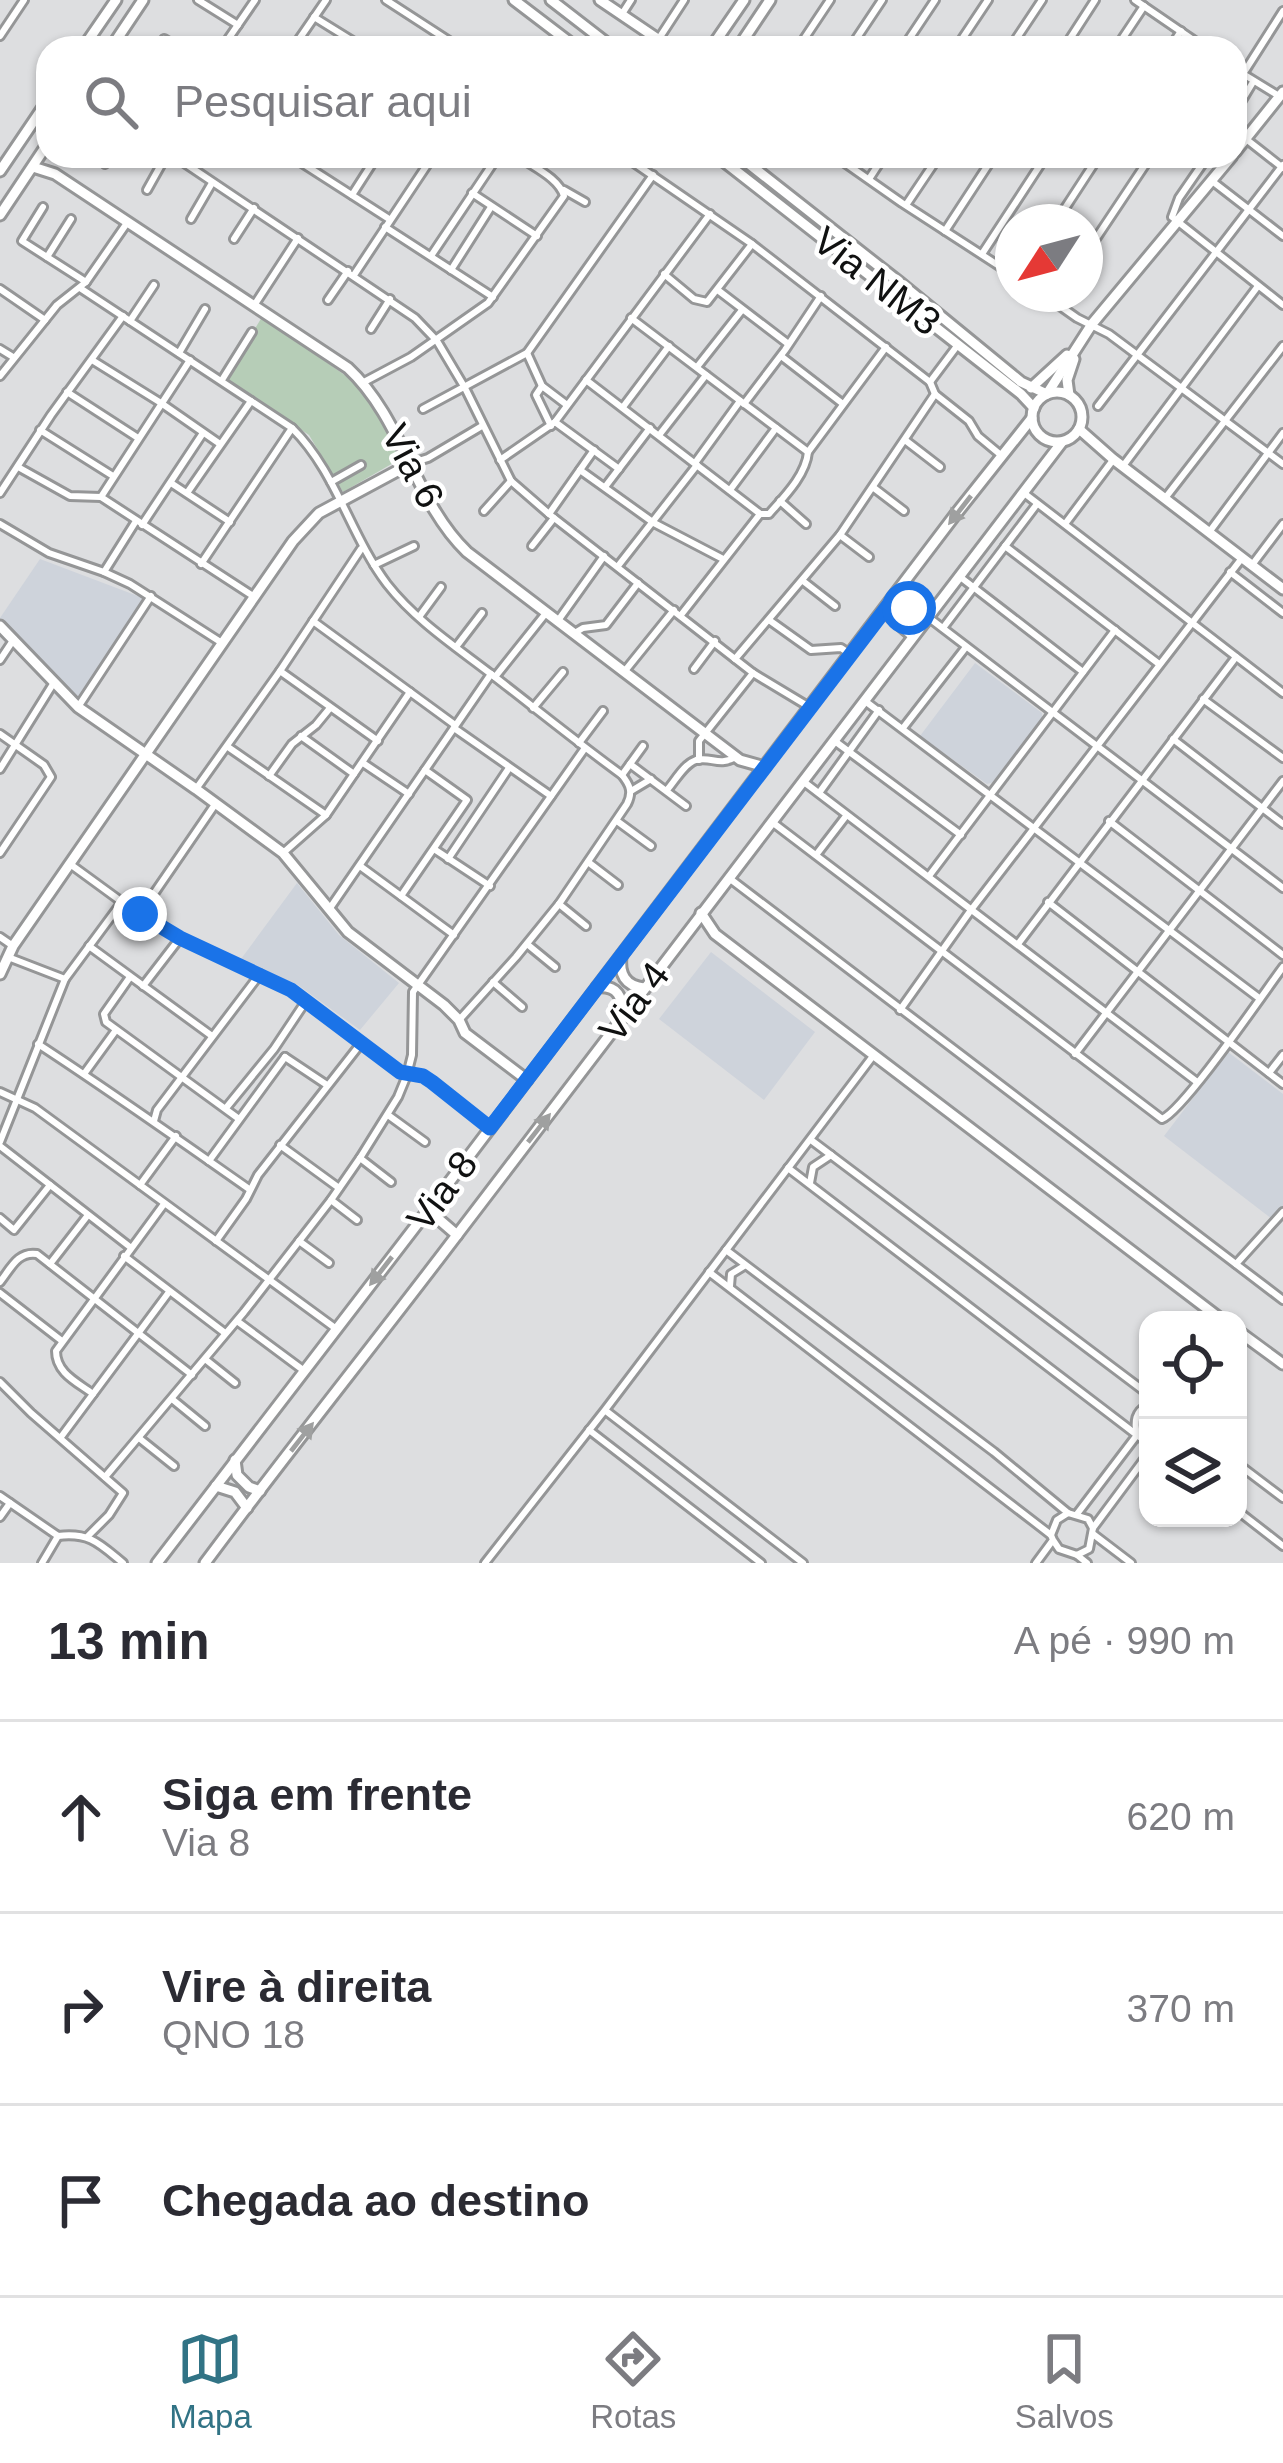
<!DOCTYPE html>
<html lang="pt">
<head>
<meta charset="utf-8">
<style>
	body { margin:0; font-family:Helvetica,sans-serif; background:#f2f2f3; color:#2b2b33 }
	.controls { position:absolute; right:36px; bottom:36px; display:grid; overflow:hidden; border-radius:24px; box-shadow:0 3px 9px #0004 }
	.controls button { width:108px; height:108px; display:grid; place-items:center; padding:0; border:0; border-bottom:3px solid #e1e1e2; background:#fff; color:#2b2b33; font:60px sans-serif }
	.compass { position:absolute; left:995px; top:204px; width:108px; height:108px; border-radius:50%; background:#fff; box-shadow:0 3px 9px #0004; rotate:234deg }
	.stop { position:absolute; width:36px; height:36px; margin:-27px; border:9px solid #1a73e8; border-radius:50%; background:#fff }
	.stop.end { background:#1a73e8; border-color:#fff; box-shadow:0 3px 12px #0008 }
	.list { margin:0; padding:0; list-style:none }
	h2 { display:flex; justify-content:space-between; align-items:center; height:156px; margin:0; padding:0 48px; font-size:51px }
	h2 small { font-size:39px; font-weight:400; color:#7c7c81 }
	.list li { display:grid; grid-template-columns:78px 1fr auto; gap:36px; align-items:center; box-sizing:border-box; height:192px; padding:0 48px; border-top:3px solid #e1e1e2 }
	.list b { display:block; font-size:45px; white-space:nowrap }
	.list p { margin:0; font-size:39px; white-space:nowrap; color:#7c7c81 }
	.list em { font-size:39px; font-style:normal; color:#7c7c81 }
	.icon { flex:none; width:66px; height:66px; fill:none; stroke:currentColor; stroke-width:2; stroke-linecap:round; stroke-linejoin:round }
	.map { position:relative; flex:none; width:1283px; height:1563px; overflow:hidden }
	.search { position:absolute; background:#fff; box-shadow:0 3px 9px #0004; left:36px; right:36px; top:36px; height:132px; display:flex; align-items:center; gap:30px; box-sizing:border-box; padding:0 42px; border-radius:36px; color:#7c7c81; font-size:45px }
	.sheet { height:732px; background:#fff }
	nav { display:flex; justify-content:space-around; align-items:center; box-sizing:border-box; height:168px; border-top:3px solid #e1e1e2; background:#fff; font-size:33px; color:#7c7c81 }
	nav a { display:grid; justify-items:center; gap:6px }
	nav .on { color:#317385 }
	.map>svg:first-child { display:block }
	.built { fill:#ced3db }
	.green { fill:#b6cdb7 }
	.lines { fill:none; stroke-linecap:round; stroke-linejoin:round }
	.street-casing { stroke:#959697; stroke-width:12 }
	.secondary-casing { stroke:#959697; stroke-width:15 }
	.street { stroke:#fff; stroke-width:6 }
	.secondary { stroke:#fff; stroke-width:9 }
	.oneway { fill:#9fa0a0 }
	.route { stroke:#1a73e8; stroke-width:15 }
	.labels { text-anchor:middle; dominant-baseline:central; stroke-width:9; stroke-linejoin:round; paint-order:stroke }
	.street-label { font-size:39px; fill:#101111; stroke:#fff }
</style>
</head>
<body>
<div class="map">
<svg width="1283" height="1563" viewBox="0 0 1283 1563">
	<rect width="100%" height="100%" fill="#dddee0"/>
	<g class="built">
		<polygon points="40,559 143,598 79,696 70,694 0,618"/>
		<polygon points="975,663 1042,713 1042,721 994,782 987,784 920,736"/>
		<polygon points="297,883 339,935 399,983 360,1030 298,985 241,959"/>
		<polygon points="711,952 815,1032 764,1100 659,1019"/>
		<polygon points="1228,1052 1283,1094 1283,1213 1276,1222 1164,1136"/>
	</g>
	<polygon class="green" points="262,317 346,376 373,403 399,454 395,462 343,492 309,435 225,378"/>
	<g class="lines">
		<g class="street-casing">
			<g id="street">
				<polyline points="198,0 238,25"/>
				<polyline points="386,0 460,48"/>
				<polyline points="1135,0 1205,48"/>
				<polyline points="622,14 631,0"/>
				<polyline points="314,17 364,48"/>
				<polyline points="0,36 24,0"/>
				<polyline points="164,39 179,48"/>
				<polyline points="658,40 684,0"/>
				<polyline points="222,48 255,0"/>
				<polyline points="293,48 326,0"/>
				<polyline points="798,48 830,0"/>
				<polyline points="850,48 882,0"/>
				<polyline points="903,48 935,0"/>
				<polyline points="956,48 988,0"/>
				<polyline points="1010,48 1042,0"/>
				<polyline points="1064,48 1095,0"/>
				<polyline points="1116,48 1144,6"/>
				<polyline points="1170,48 1181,31"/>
				<polyline points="1235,69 1279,96"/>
				<polyline points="1243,74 1283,11"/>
				<polyline points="1235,112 1253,82"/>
				<polyline points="1246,139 1283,168"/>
				<polyline points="174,156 415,318 437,341 465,388 511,481 549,514 753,673 811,708"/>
				<polyline points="291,156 389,219"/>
				<polyline points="624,156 752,244 930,382 935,394 969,421 978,436 1002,456"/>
				<polyline points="835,156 902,203 1013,275"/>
				<polyline points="1208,156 1179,198 1172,217 1283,305"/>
				<polyline points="105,164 111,156"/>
				<polyline points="869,179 884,156"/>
				<polyline points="1212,181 1283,236"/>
				<polyline points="147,190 166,156"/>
				<polyline points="564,190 585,202"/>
				<polyline points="472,193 537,236"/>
				<polyline points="352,195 377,156"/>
				<polyline points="906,205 939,156"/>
				<polyline points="43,207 22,241 86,282"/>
				<polyline points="191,219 212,183"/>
				<polyline points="1056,222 1099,156"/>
				<polyline points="385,227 493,297"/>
				<polyline points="945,231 994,156"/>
				<polyline points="234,239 254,208"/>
				<polyline points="982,254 1046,156"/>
				<polyline points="1085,255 1151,156"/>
				<polyline points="431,256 498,156"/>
				<polyline points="47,257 71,219"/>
				<polyline points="451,270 491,207"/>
				<polyline points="664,274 694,299 707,302 752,244"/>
				<polyline points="354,275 433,156"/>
				<path d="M80,288L292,428C336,471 350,535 387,584C415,620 456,647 491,674C535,708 578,743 622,775C630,785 633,792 627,804L559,904L516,957L460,1019"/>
				<polyline points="0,289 45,320"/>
				<polyline points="719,291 787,343"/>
				<polyline points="1043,294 1077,318 1109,334 1283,464"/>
				<polyline points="328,300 348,271"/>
				<polyline points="255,304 298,238"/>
				<polyline points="631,318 808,452"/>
				<polyline points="130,321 154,285"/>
				<polyline points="371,329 390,299"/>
				<polyline points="0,349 13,357"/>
				<polyline points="179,353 205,309"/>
				<polyline points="527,353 542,386 567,405"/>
				<polyline points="781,356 843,404"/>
				<polyline points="92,360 161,403 220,444"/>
				<polyline points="697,367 742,310"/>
				<polyline points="0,376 57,305 86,282 127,223"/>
				<polyline points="222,380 252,332"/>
				<polyline points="586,380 759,513"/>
				<path d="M364,382L411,357L488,303L564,196C559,178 533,167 518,156"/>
				<polyline points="930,382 957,346"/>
				<polyline points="542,386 536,395 551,426"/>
				<polyline points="67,392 138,438"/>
				<polyline points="744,404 785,350 821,296"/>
				<polyline points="1098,406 1283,165"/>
				<polyline points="623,407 669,346"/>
				<polyline points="423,409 527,353 653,175"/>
				<polyline points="555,422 619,469"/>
				<polyline points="40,430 113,476"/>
				<polyline points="660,434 706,375"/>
				<polyline points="905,440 940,467"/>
				<polyline points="500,460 555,422 710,214"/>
				<polyline points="412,463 428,458 482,426"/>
				<polyline points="695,463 740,401"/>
				<polyline points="1123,466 1258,286"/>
				<polyline points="18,467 70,496 101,497 253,596"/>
				<polyline points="580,470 654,523 723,559"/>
				<polyline points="331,482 361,465"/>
				<polyline points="171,483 230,522"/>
				<polyline points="605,487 650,428"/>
				<polyline points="874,488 904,511"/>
				<polyline points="730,490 776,428"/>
				<polyline points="0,493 51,415 123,316"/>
				<polyline points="187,493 251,401"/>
				<polyline points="1024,493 1283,693"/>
				<polyline points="101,497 190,360"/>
				<polyline points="1166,497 1283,346"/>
				<polyline points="780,501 806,524"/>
				<polyline points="484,511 511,481"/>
				<polyline points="549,514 594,450"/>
				<polyline points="0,524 49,553 104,572 130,584 222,643"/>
				<polyline points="1065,524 1113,460"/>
				<polyline points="142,525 203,433"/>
				<polyline points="1210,531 1283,433"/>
				<polyline points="840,535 869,557"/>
				<polyline points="532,546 554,518"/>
				<polyline points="1005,546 1159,664"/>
				<polyline points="201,564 292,428"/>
				<polyline points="374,565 414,546"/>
				<polyline points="1252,565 1283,524"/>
				<polyline points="618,566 697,465"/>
				<polyline points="104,572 136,521"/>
				<polyline points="1230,572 1283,613"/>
				<polyline points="959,576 1083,672"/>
				<polyline points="803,581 835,606"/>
				<path d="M681,615L760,514H769C784,497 806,475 808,452L886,347"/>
				<polyline points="419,617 441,587"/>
				<polyline points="928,617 1283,888"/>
				<polyline points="769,620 811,650 841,648 850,654"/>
				<polyline points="313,621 455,725"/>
				<polyline points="557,622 604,556"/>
				<polyline points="943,628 1037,504"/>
				<polyline points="573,634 583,628 606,625 638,583"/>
				<polyline points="456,647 482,613"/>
				<polyline points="735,659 840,535 935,394"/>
				<polyline points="0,660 14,639"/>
				<polyline points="694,669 715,641"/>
				<polyline points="280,671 378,741"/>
				<polyline points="624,672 674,610"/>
				<polyline points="495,677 546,613"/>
				<polyline points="1203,699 1283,758"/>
				<polyline points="865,701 1259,998"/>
				<polyline points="78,707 151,596"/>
				<polyline points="533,708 563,672"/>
				<polyline points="454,728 551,796"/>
				<polyline points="903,728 966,647"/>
				<polyline points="0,734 44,765 51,777 0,853"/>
				<polyline points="301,736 354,774"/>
				<polyline points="1173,739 1283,824"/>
				<polyline points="836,742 961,835"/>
				<polyline points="579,743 603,711"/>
				<polyline points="228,747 326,815"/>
				<polyline points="699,760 699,741 753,673"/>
				<polyline points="363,763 409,794"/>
				<polyline points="630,764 686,806"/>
				<polyline points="0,769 53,684"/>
				<polyline points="622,775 643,746"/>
				<polyline points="269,776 292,744 316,725 330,708"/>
				<polyline points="804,782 1197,1082"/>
				<polyline points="196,789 280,671 361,549"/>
				<path d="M667,790C675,781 684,764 696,760C712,756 718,767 736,757"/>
				<polyline points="631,791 651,779"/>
				<polyline points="819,793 879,710"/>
				<polyline points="617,821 651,846"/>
				<polyline points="1109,821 1283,955"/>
				<path d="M772,822L1162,1119C1184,1110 1263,994 1283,967"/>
				<polyline points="434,849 490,886"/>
				<polyline points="283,853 326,815 410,692"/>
				<polyline points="816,855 846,816"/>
				<polyline points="448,859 509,768"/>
				<polyline points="588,862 618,885"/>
				<polyline points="70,864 122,902 180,938 291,990 400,1072 423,1076 432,1081 490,1127"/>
				<polyline points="360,866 454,935"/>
				<polyline points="929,876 1115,630"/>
				<polyline points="729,878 1283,1300"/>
				<polyline points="401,896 467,800 425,770"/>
				<polyline points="1048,902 1283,1084"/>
				<polyline points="559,904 586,926"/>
				<polyline points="330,908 491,674"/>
				<polyline points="140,914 216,803"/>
				<polyline points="0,937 13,946"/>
				<polyline points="527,944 555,967"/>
				<polyline points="1018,944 1236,657"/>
				<polyline points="89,946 212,1036"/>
				<polyline points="8,957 65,979"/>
				<polyline points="130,977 104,1014 106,1022 239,1119"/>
				<polyline points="493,982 522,1007"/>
				<polyline points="143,986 180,938"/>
				<polyline points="900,1010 971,910 1242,558"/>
				<path d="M38,1044C110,1091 179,1140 249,1189"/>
				<polyline points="1075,1054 1283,781"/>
				<polyline points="285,1057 327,1085"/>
				<polyline points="1269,1073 1283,1055"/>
				<polyline points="84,1074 116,1030"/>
				<polyline points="0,1092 35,1108 335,1328"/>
				<polyline points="226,1108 274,1049 306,1001"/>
				<polyline points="388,1115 425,1142"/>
				<polyline points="154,1121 157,1110 260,974"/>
				<polyline points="811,1140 1148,1394"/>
				<polyline points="0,1142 65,979 122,902"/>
				<polyline points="280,1145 339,1188"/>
				<polyline points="0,1146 130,1247"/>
				<polyline points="360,1158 391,1182"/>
				<polyline points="209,1161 285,1057"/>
				<polyline points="788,1168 1137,1435 1077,1514"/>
				<polyline points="810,1183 813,1167 831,1155"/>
				<polyline points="140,1185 176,1136"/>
				<polyline points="331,1200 357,1220"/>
				<polyline points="0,1218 14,1230 50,1185"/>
				<polyline points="216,1241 246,1199 258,1175 362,1042"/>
				<polyline points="299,1241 329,1263"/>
				<polyline points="726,1250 994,1452 1068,1513"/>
				<polyline points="124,1256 225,1333"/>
				<polyline points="50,1264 88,1215"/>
				<polyline points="1236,1264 1283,1212"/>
				<polyline points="709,1272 1051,1535"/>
				<path d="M0,1282C11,1268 18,1251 37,1254L192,1375"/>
				<polyline points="730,1286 731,1274 744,1266"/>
				<polyline points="0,1293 62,1341"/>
				<polyline points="237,1321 303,1370"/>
				<polyline points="205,1359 235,1383"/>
				<polyline points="0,1382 31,1413 123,1493 109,1515 88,1536"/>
				<path d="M93,1394C77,1382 56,1373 56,1351L164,1204"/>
				<polyline points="172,1399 205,1426"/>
				<path d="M1148,1405C1135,1412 1134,1421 1137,1435L1148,1443"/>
				<polyline points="606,1411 803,1563"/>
				<polyline points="589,1430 761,1563"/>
				<polyline points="61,1437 169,1292"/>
				<polyline points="139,1438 174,1466"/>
				<polyline points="1238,1464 1283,1498"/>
				<polyline points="105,1477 244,1312 331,1200 360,1158 398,1097 407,1075 412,1055 413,992 585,748"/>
				<path d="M0,1496L58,1536C90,1532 100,1544 123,1563"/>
				<polyline points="1238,1511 1283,1546"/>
				<polyline points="0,1517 10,1503"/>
				<polyline points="1093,1528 1148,1454"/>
				<polyline points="1093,1534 1131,1563"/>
				<polyline points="1077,1555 1087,1563"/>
				<polyline points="42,1563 58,1536"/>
				<polyline points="485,1563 605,1410 873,1056"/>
				<polyline points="1036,1563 1053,1540 1051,1535 1057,1520 1068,1513 1088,1519 1093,1528 1089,1549 1077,1555 1059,1549 1053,1540"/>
			</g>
		</g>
		<g class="secondary-casing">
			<g id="secondary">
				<polyline points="514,0 577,48"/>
				<polyline points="551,0 613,48"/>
				<polyline points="600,0 671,48"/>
				<polyline points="83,48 116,0"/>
				<polyline points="111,48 143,0"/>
				<polyline points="711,48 744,0"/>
				<polyline points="738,48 770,0"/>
				<polyline points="1235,152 1283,92"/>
				<polyline points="717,156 1021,394 1034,408"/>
				<polyline points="739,156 899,282 1021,382 1047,394 1092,324 1232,156"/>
				<path d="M33,167L55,174L348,368C403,419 414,501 467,552L740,760L765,767"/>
				<polyline points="0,171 48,100"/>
				<polyline points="0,215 48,143"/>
				<polyline points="1031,388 1067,355"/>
				<circle cx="1057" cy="417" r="25"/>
				<polyline points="1069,395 1067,380 1074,359"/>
				<polyline points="1079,429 1113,459 1283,589"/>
				<polyline points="897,594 909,608 928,617"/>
				<polyline points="884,611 913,636"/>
				<polyline points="0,626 78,707 196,789 283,853 348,932 444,1005 459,1020 465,1033 527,1080"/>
				<polyline points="701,913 715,934 1222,1320"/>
				<path d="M621,956C619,974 625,986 644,988"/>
				<polyline points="0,974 13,946 293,541 319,513 412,463"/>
				<path d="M597,987C618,985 623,997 622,1016"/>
				<polyline points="428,1210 457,1235"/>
				<polyline points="1238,1331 1283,1364"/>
				<polyline points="235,1460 237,1475 249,1487 260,1491"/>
				<polyline points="216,1486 235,1492 247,1508"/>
				<polyline points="157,1563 435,1201 955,515 1032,418"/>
				<path d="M205,1563C288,1451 376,1342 460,1231C661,968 861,705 1062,442"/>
			</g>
		</g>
		<use href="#street" class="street"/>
		<use href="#secondary" class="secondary"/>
	</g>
	<defs><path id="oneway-solid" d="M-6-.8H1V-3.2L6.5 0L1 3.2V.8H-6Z" transform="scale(3)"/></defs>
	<g class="oneway">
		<use href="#oneway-solid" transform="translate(960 510) rotate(128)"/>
		<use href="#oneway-solid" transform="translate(539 1128) rotate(-52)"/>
		<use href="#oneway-solid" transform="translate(381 1271) rotate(128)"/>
		<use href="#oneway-solid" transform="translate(302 1437) rotate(-52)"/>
	</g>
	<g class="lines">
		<polyline class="route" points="140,914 180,938 291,990 400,1072 423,1076 432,1082 490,1128 897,594 909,608"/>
	</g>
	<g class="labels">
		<g class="street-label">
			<text transform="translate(877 281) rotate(38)">Via NM3</text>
			<text transform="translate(413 466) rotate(62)">Via 6</text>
			<text transform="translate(634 1002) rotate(-53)">Via 4</text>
			<text transform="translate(442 1191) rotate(-53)">Via 8</text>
		</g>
	</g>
</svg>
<div class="controls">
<button><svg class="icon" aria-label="locate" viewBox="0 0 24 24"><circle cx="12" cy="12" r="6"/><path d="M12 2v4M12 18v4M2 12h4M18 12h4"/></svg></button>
<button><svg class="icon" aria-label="layers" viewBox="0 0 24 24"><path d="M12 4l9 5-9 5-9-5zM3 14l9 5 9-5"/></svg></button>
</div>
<svg class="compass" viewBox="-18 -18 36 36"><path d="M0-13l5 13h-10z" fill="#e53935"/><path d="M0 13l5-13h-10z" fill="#7c7c81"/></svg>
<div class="stop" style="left:909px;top:608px"></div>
<div class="stop end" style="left:140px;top:914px"></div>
<div class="search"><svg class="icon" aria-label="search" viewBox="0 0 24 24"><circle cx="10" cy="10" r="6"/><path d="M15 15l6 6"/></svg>Pesquisar aqui</div>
</div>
<section class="sheet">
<h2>13 min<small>A pé · 990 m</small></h2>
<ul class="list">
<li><svg class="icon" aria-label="ahead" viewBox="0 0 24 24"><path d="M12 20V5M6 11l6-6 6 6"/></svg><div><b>Siga em frente</b><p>Via 8</p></div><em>620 m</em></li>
<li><svg class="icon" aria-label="right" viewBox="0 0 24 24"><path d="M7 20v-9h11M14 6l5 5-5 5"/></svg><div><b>Vire à direita</b><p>QNO 18</p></div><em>370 m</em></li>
<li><svg class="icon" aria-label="arrive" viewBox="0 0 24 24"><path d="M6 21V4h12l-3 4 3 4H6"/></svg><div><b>Chegada ao destino</b></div></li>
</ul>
</section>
<nav>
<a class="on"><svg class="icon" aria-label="map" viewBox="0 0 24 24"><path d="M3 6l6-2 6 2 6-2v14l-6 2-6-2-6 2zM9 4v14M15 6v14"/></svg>Mapa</a>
<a><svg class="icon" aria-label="directions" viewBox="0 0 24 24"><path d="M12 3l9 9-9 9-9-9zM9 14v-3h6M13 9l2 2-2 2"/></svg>Rotas</a>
<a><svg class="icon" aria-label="saved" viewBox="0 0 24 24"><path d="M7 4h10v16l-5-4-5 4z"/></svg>Salvos</a>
</nav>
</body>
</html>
